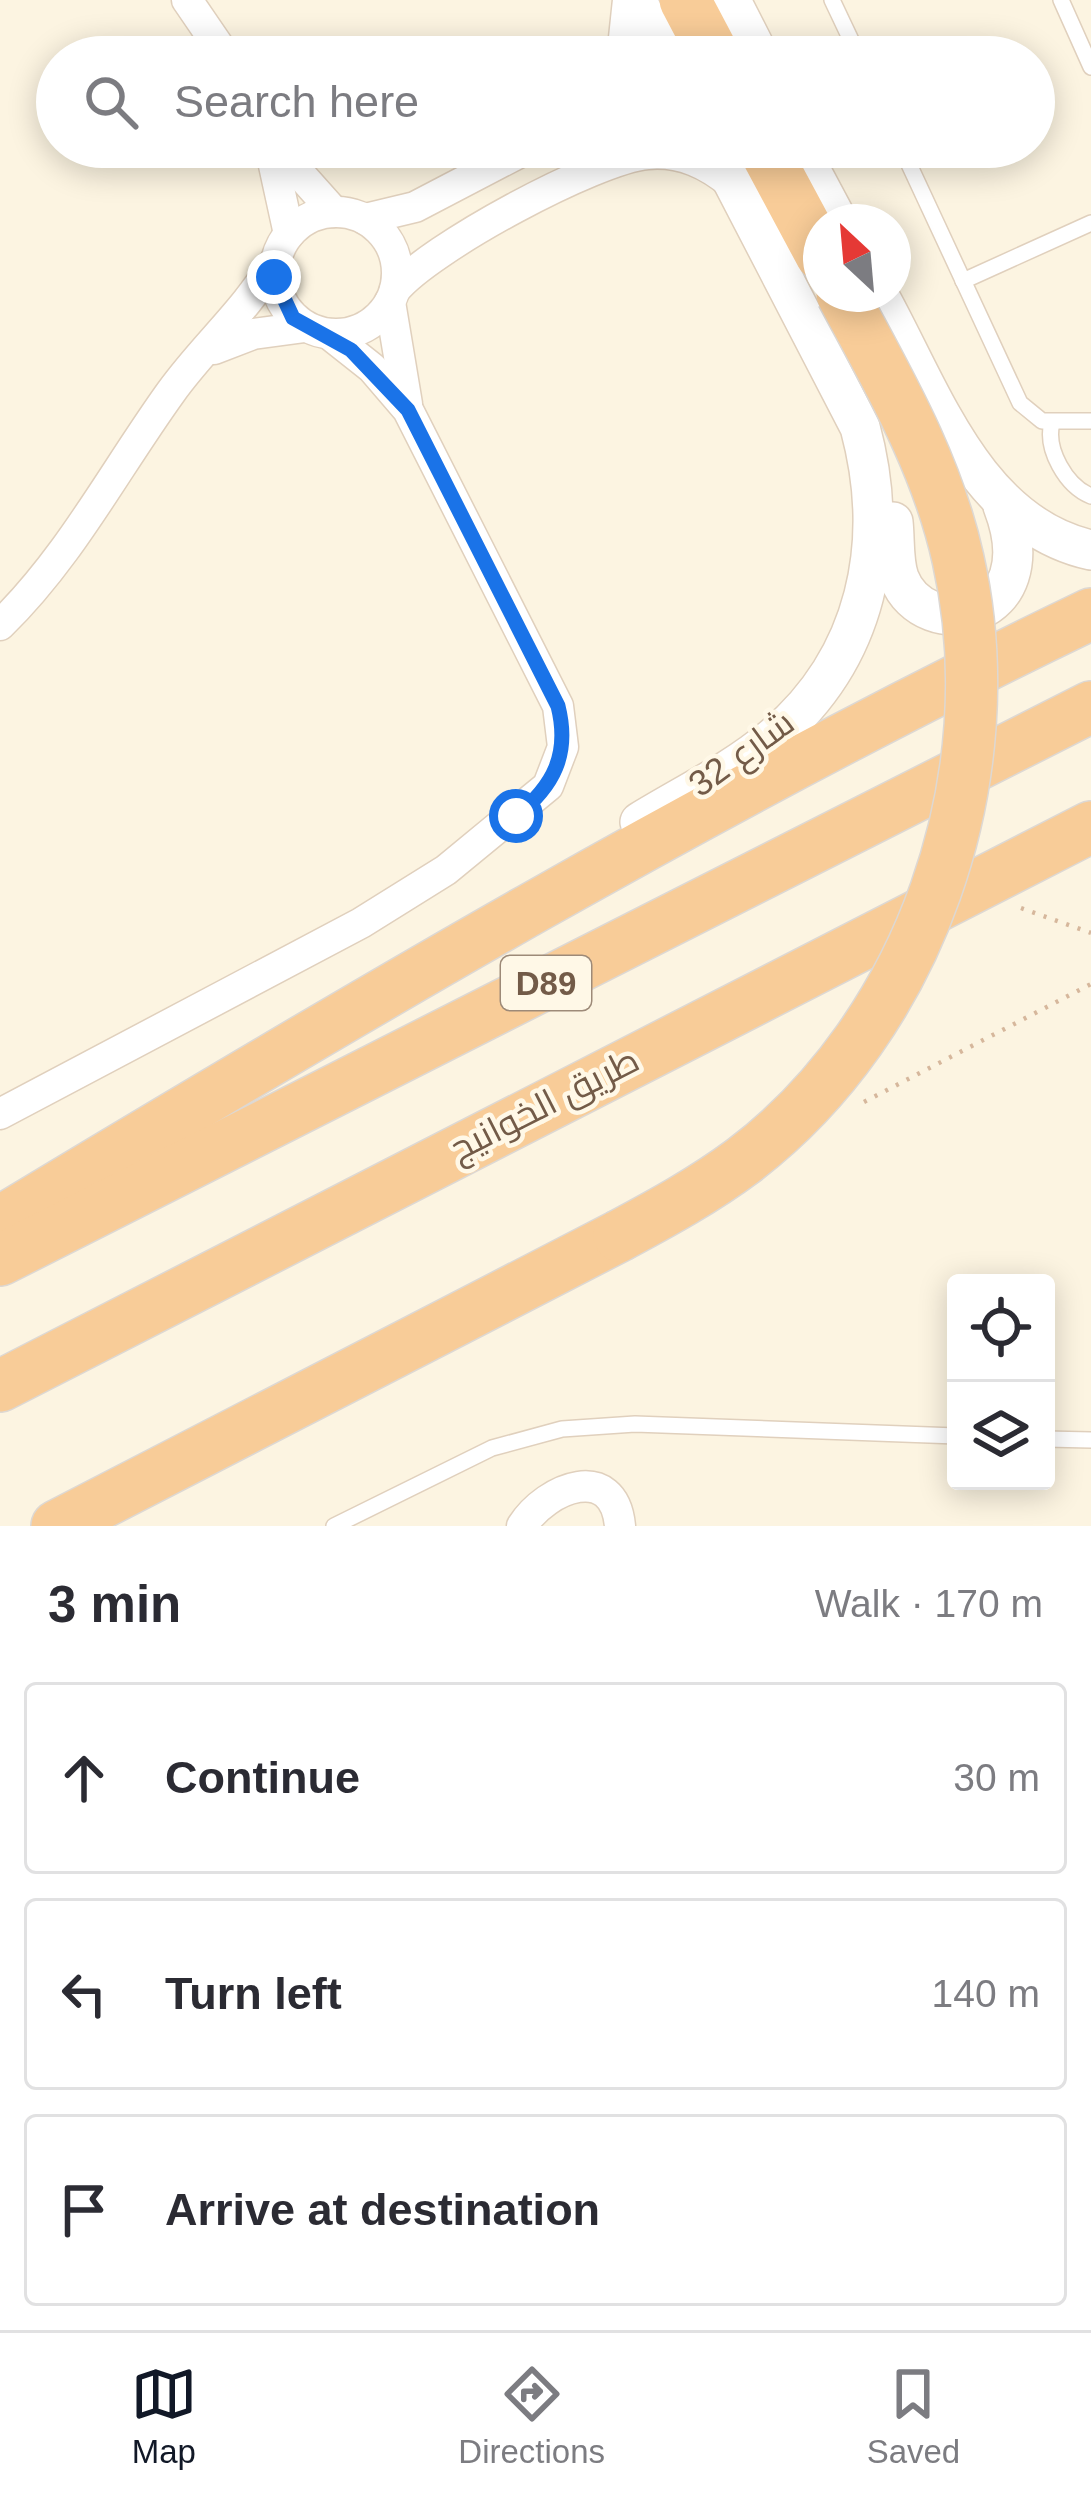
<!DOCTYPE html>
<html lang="en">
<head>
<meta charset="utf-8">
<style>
	body { margin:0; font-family:Arial,Cairo,sans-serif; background:#f7f7f7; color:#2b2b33 }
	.controls { position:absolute; right:36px; bottom:36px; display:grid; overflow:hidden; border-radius:12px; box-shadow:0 6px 30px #0003 }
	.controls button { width:108px; height:108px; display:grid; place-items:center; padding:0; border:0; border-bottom:3px solid #e1e1e2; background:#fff; color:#2b2b33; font:60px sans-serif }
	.compass { position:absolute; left:803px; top:204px; width:108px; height:108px; border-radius:50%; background:#fff; box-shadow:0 6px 30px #0003; rotate:334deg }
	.stop { position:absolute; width:36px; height:36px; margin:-27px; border:9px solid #1a73e8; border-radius:50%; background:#fff }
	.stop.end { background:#1a73e8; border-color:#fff; box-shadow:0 3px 12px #0008 }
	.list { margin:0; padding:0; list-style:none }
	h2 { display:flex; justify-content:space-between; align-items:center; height:156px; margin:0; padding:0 48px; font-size:51px }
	h2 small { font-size:39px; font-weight:400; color:#7c7c81 }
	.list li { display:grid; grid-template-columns:78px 1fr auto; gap:36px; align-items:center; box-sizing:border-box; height:192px; margin:0 24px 24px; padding:0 24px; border:3px solid #e1e1e2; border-radius:12px }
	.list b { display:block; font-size:45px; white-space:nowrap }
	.list em { font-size:39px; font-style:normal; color:#7c7c81 }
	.icon { flex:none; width:66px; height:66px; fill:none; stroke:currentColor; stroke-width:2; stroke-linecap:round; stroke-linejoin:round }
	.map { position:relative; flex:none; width:1091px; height:1526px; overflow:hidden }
	.search { position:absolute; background:#fff; box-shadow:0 6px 30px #0003; left:36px; right:36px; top:36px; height:132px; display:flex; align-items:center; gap:30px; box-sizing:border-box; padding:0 42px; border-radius:66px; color:#7c7c81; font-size:45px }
	.sheet { height:804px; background:#fff }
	nav { display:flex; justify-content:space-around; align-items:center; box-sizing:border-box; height:168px; border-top:3px solid #e1e1e2; background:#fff; font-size:33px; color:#7c7c81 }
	nav a { display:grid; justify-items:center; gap:6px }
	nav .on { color:#111827 }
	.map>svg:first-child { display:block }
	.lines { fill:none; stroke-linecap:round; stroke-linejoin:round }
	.service-casing { stroke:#e0d0bd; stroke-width:18 }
	.minor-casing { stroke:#e0d0bd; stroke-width:33 }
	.tertiary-casing { stroke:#e0d0bd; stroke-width:42 }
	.trunk-casing { stroke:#ddd8d3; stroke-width:54 }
	.path { stroke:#d6b79c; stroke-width:4.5; stroke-dasharray:3 9; stroke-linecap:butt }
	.service { stroke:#fff; stroke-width:15 }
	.minor { stroke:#fff; stroke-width:30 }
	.tertiary { stroke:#fff; stroke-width:39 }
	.trunk { stroke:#f8cc98; stroke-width:51 }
	.trunk-bridge-casing { stroke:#ddd8d3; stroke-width:54; stroke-linecap:butt }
	.trunk-bridge { stroke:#f8cc98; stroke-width:51 }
	.route { stroke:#1a73e8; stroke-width:15 }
	.labels { text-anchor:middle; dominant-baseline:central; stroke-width:9; stroke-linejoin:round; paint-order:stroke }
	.shield { fill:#fff8e7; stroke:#9d8a78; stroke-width:3 }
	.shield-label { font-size:33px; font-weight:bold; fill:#735b48 }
	.street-label { font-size:36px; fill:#735b48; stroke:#fff8e7 }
</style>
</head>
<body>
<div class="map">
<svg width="1091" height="1526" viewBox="0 0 1091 1526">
	<rect width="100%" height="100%" fill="#fcf4e1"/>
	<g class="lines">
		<g class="service-casing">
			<g id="service">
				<polyline points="744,0 773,57"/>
				<polyline points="832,0 859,57"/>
				<polyline points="1061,0 1091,67"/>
				<polyline points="901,147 1020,403 1042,421 1091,421"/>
				<polyline points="963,281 1091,223"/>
				<path d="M1052,423C1045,449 1066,486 1091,496"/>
				<polyline points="1046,1439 1091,1440"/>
				<polyline points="334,1526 492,1448 562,1429 635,1424 956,1436"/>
			</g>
		</g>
		<g class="minor-casing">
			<g id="minor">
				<polyline points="187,0 226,57"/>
				<polyline points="622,57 628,0"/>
				<polyline points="270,147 289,234"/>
				<polyline points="276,147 334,212"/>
				<circle cx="336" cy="273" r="61"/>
				<polyline points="365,219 415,207 530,147"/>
				<path d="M395,290C428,249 596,158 648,154C681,151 708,164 733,185"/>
				<polyline points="390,302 407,404"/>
				<polyline points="214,349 253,334 305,327"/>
				<path d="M0,625C70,557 114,471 171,392C204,346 246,311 275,261"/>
				<polyline points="0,1114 361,923 446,870 548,786 563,747 558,706 408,410 372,368 329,334"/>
				<path d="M522,1526C547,1487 614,1461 620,1526"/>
			</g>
		</g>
		<g class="tertiary-casing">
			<g id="tertiary">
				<polyline points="636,0 667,57"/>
				<polyline points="719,0 750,57"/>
				<polyline points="798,147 838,222"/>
				<path d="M878,294C931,389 974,524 1091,550"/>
				<path d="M893,522C895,540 893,561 899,578C924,644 1048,623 1003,506"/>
				<path d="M640,822C684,795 734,771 773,738C868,658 891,542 860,427L715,147"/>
			</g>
		</g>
		<g class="trunk-casing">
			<g id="trunk">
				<polyline points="685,0 715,57"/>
				<polyline points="763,147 821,255"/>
				<path d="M0,1222C356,1007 716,794 1091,614"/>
				<polyline points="0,1260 1091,707"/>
				<polyline points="0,1386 1091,827"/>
				<polyline points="57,1526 619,1236"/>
			</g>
		</g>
		<g class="path">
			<polyline points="1021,908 1091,933"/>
			<polyline points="864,1102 1091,984"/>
		</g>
		<use href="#service" class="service"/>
		<use href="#minor" class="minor"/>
		<use href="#tertiary" class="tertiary"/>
		<use href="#trunk" class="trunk"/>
		<g class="trunk-bridge-casing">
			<path id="trunk-bridge" d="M619,1236C662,1213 704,1190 743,1161C921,1026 1007,776 958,559C937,463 888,380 842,294"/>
		</g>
		<use href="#trunk-bridge" class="trunk-bridge"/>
	</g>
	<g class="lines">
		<path class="route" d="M274,277L293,318L351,350L408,410L558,706C570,754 554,786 516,816"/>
	</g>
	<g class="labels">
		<rect class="shield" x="501" y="956" width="90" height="54" rx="9"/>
		<g class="shield-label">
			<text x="546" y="983">D89</text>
		</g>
		<g class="street-label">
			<text transform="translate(741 753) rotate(-36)">شارع 32</text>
			<text transform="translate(544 1104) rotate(-27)">طريق الخوانيج</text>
		</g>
	</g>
</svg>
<div class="controls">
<button><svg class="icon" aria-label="locate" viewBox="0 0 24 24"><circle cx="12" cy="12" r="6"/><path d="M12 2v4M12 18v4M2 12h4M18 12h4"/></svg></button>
<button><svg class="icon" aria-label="layers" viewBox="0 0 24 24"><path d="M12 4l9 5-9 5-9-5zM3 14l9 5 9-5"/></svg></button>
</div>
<svg class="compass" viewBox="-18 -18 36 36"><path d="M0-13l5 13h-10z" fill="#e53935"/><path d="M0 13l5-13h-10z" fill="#7c7c81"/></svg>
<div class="stop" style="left:516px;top:816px"></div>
<div class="stop end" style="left:274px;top:277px"></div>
<div class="search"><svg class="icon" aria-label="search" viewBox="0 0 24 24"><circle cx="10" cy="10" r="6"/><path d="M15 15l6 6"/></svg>Search here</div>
</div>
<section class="sheet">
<h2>3 min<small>Walk · 170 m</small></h2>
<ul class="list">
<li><svg class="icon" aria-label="ahead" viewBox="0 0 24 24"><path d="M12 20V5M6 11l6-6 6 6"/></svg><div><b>Continue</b></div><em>30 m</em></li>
<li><svg class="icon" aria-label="left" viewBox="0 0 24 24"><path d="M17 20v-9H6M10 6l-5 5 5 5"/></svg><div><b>Turn left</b></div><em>140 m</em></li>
<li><svg class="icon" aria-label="arrive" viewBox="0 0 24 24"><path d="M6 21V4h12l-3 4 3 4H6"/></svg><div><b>Arrive at destination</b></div></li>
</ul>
</section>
<nav>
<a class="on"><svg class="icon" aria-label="map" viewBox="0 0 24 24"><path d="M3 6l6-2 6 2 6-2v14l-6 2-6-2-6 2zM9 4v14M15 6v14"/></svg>Map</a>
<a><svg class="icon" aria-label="directions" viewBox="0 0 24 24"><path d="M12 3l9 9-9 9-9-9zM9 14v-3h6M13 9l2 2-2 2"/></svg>Directions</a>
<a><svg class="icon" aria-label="saved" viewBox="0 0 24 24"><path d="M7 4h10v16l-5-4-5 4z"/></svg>Saved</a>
</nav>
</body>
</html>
